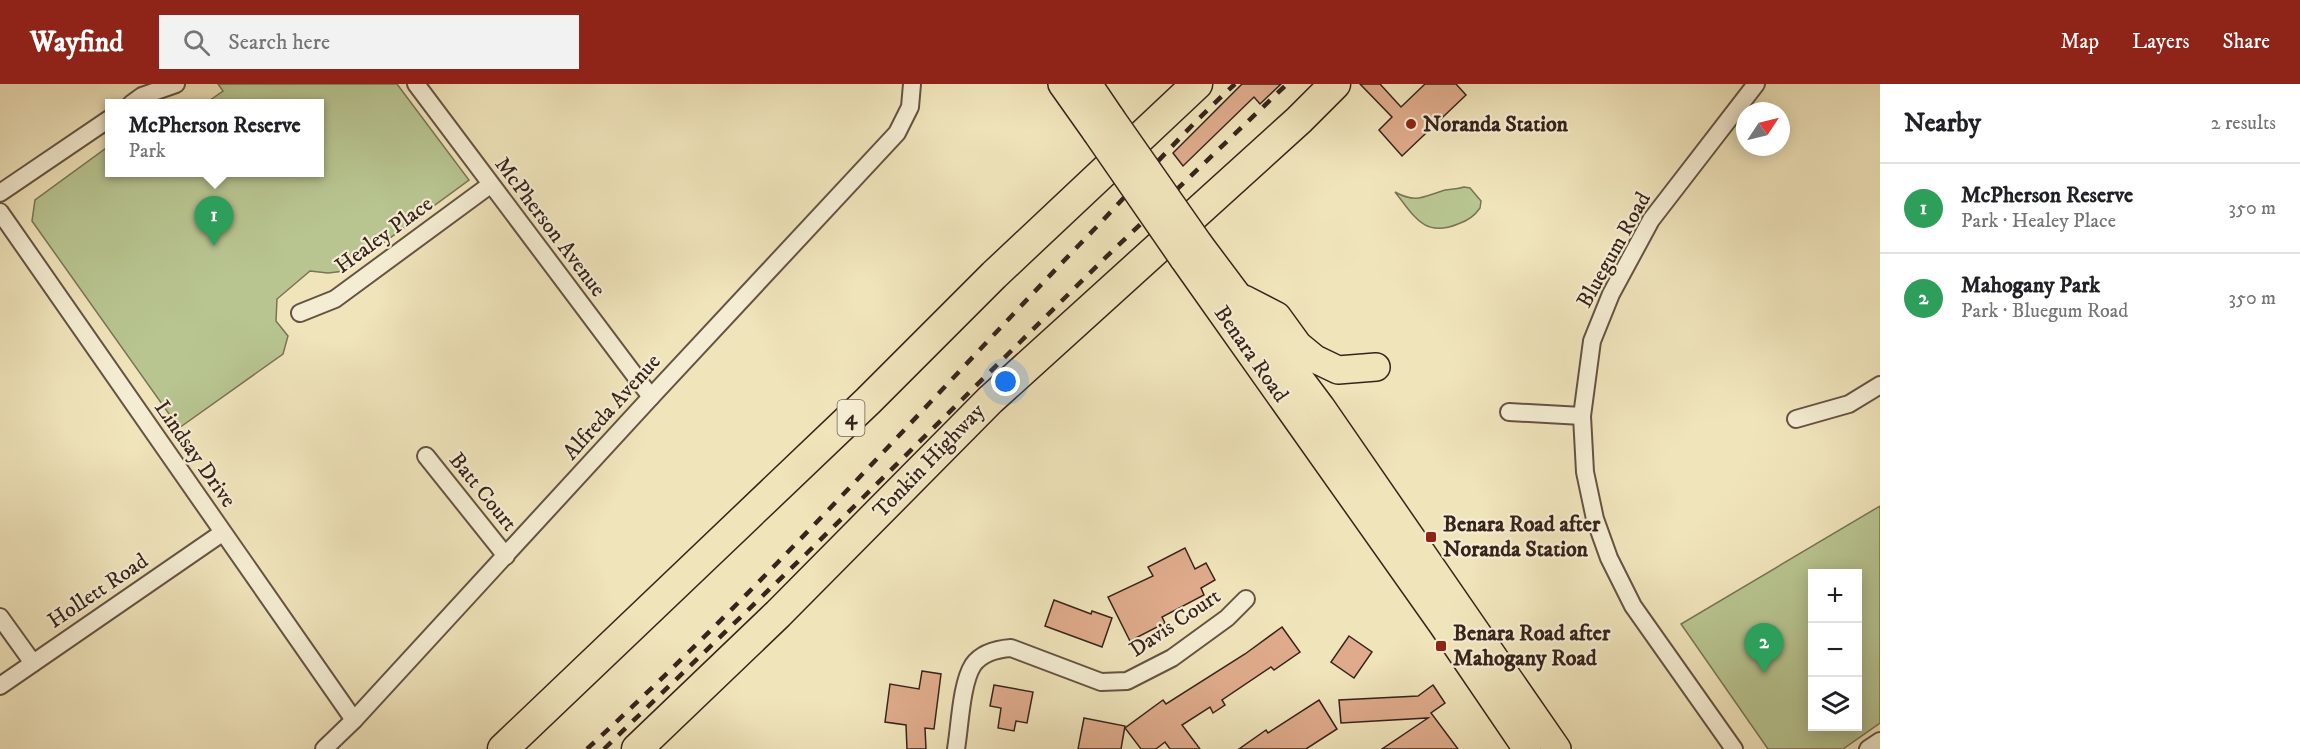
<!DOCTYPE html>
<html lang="en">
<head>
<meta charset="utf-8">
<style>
	body { margin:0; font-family:"IM FELL DW Pica",serif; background:#f2f2f2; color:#202124 }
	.controls { position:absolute; right:18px; bottom:18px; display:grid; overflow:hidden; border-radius:0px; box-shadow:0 3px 15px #0003 }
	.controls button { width:54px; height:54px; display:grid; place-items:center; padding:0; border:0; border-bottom:2px solid #e0e0e0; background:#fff; color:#202124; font:30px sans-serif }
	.compass { position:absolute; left:1736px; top:18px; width:54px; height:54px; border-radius:50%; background:#fff; box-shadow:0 3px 15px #0003; rotate:55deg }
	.you { position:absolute; left:1006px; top:298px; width:21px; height:21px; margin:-15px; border:4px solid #fff; border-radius:50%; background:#1a73e8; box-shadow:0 0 0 9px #1a73e833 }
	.badge { display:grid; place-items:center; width:39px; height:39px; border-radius:50%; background:#8f2418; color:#fff; font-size:20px; font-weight:700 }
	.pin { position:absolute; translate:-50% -50px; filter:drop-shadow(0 2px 3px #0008) }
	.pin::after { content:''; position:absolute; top:32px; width:21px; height:18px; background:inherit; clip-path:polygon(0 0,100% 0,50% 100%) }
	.popup { position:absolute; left:105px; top:15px; width:219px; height:78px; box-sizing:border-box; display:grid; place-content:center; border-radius:0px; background:#fff; filter:drop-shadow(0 2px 4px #0005); font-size:20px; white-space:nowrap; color:#757577 }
	.popup b { font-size:22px; color:#202124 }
	.popup::after { content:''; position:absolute; left:50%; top:100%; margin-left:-12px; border:12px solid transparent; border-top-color:#fff }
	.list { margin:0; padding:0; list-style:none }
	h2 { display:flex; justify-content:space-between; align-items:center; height:78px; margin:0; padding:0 24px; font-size:26px }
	h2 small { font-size:20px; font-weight:400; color:#757577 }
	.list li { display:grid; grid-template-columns:39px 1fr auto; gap:18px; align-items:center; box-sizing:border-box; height:90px; padding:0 24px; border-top:2px solid #e0e0e0 }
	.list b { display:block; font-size:22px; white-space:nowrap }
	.list p { margin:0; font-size:20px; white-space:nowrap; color:#757577 }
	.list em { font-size:20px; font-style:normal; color:#757577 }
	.icon { flex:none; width:33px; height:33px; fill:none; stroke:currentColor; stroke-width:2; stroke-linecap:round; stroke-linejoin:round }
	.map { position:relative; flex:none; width:1880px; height:665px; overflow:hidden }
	header { display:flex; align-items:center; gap:36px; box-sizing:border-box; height:84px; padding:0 30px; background:#8f2418; color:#fff }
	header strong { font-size:28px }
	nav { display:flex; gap:33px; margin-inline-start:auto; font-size:21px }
	.search { width:420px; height:54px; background:#f2f2f2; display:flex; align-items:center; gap:15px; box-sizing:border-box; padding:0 21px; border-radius:0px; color:#757577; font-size:22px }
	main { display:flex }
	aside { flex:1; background:#fff }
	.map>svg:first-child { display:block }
	.green { fill:#b8c591; stroke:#787456; stroke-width:1.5; fill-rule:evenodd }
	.building { fill:#dfab8c; stroke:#37231b; stroke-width:1.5 }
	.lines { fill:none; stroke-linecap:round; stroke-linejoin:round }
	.minor-casing { stroke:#655343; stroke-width:20 }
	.primary-casing { stroke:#37231b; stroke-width:30 }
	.motorway-casing { stroke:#37231b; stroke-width:33 }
	.minor { stroke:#f5edd3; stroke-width:16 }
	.primary { stroke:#f0e4bb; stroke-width:27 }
	.motorway { stroke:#f0e4bb; stroke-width:30 }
	.rail { stroke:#37231b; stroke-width:4.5; stroke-dasharray:10 10; stroke-linecap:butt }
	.primary-bridge-casing { stroke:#37231b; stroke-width:30; stroke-linecap:butt }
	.primary-bridge { stroke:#f0e4bb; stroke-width:27 }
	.poi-dot { fill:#8f2418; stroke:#f5edd3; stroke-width:2 }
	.labels { text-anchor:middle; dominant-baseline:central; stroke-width:4.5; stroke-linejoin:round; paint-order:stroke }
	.shield { fill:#f5edd3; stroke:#706052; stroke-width:1.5 }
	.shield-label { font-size:21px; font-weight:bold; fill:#37231b }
	.poi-label { font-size:22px; font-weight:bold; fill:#37231b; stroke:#f5edd3; text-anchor:start }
	.street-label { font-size:22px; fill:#37231b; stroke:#f5edd3 }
</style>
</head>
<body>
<header>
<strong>Wayfind</strong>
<div class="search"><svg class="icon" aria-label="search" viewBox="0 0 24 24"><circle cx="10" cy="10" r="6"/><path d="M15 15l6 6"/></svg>Search here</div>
<nav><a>Map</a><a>Layers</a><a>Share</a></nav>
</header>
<main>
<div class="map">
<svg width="1880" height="665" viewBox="0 0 1880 665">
	<rect width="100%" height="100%" fill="#f0e4bb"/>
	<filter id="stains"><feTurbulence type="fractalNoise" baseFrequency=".00333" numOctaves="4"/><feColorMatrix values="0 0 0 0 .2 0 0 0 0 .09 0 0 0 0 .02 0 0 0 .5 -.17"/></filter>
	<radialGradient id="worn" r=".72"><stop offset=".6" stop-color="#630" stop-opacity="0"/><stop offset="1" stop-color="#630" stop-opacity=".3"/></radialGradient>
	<g class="green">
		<polygon points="218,0 397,0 469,96 345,187 328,189 310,187 277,215 276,237 288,252 283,270 179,344 32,137 35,116 109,62 109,88 319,88 319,20 206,19 223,7"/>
		<path d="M1464,103L1470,104L1481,117L1480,124C1474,133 1467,137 1458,140C1424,154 1414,132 1395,108C1417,120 1424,112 1445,106C1451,105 1458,105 1464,103Z"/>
		<path d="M1880,422V639L1843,665H1768L1681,540ZM1812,490H1858V642H1812Z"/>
	</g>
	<g class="building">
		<polygon points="1242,0 1281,0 1260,20 1254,13 1183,82 1173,69"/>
		<polygon points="1360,0 1380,0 1401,23 1425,0 1456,0 1466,11 1402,72 1379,46 1392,33"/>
		<polygon points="1185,464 1195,485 1206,479 1215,496 1201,504 1204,511 1162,533 1165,539 1130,557 1108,513 1153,492 1148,483"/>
		<polygon points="1054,516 1091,530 1092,527 1112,534 1102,563 1045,542"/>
		<polygon points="1282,543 1300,568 1274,586 1271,583 1222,616 1225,621 1213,629 1210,623 1182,641 1200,665 1170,665 1165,658 1156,665 1141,665 1125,644 1163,616 1166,620 1245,570"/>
		<polygon points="1349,552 1372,568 1354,594 1331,578"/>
		<polygon points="922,587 941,590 934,645 925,644 926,665 907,665 906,641 885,638 890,600 919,605"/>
		<polygon points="994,601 1033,608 1027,639 1016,637 1014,647 998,644 1001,624 990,622"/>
		<polygon points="1433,601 1445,619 1431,629 1458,665 1382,665 1428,634 1341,639 1339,616 1418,612"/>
		<polygon points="1319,616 1337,645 1306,665 1239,665 1266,646 1268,649"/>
		<polygon points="1084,634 1125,642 1121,665 1078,665"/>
	</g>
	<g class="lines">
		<g class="minor-casing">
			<g id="minor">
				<polyline points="416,0 651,313"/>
				<polyline points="131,20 142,12 176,0"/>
				<polyline points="0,109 109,35"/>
				<polyline points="0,128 354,636"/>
				<polyline points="300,229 335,215 490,101"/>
				<polyline points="1509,328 1582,332"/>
				<polyline points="1796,335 1849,320 1880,301"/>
				<polyline points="426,372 506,472"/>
				<polyline points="0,533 33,579"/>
				<polyline points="0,602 222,449"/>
				<polyline points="324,665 354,636 651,313 897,49 910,23 912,0"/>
				<path d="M956,665C960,642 961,600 973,581C982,568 998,565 1011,564L1101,598L1127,597L1172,574L1227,534L1246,515"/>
				<polyline points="1734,665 1633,522 1609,474 1595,435 1585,388 1582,332 1592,257 1611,210 1651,136 1756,0"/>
				<polyline points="1868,665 1880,657"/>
			</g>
		</g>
		<g class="primary-casing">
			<g id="primary">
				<polyline points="1062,0 1096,48"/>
				<polyline points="1088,0 1111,34"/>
				<polyline points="1199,160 1321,323 1557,665"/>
				<polyline points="1183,174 1442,540 1527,665"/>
				<polyline points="1244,215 1277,232 1298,261 1315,275 1338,286 1376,283"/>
			</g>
		</g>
		<g class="motorway-casing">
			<g id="motorway">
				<polyline points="503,665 868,317 994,191 1197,0"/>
				<polyline points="637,665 778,530 990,316 1299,36 1335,0"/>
			</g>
		</g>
		<use href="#minor" class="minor"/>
		<use href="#primary" class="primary"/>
		<use href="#motorway" class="motorway"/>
		<g class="rail">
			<path d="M587,665C760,506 917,330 1079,161C1131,108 1180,50 1235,0"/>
			<polyline points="604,665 807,469 1104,175 1287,0"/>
		</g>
		<g class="primary-bridge-casing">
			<g id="primary-bridge">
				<polyline points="1111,34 1199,160"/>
				<polyline points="1096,48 1183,174"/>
			</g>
		</g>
		<use href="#primary-bridge" class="primary-bridge"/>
	</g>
	<g class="poi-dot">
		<circle cx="1411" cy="40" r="6"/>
		<rect x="1425" y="447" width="12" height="12" rx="3"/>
		<rect x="1435" y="556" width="12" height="12" rx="3"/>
	</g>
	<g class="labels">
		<rect class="shield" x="837.5" y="316" width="27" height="36" rx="4.5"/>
		<g class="shield-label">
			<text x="851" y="334">4</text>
		</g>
		<g class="poi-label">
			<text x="1423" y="40">Noranda Station</text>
			<text x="1443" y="440">Benara Road after<tspan x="1443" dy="25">Noranda Station</tspan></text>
			<text x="1453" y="549">Benara Road after<tspan x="1453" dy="25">Mahogany Road</tspan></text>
		</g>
		<g class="street-label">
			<text transform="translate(550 143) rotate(53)">McPherson Avenue</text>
			<text transform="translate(384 151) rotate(-36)">Healey Place</text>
			<text transform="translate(1614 166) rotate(-61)">Bluegum Road</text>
			<text transform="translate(1251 270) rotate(55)">Benara Road</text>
			<text transform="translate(612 323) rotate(-48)">Alfreda Avenue</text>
			<text transform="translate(195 370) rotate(55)">Lindsay Drive</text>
			<text transform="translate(929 377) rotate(-46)">Tonkin Highway</text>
			<text transform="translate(483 408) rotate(51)">Batt Court</text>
			<text transform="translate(98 507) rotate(-34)">Hollett Road</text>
			<text transform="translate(1175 539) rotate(-34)">Davis Court</text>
		</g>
	</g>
	<rect width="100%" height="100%" filter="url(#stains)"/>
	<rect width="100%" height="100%" fill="url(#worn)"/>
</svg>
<div class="controls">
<button>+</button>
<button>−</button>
<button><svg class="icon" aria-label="layers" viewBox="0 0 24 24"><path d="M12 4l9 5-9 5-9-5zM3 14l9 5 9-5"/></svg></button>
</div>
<svg class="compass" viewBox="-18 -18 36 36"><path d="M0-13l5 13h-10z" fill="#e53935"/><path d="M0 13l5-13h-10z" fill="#757577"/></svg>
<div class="you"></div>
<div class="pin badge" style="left:214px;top:162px;background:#2e9e5b">1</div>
<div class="popup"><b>McPherson Reserve</b>Park</div>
<div class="pin badge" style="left:1764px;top:589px;background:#2e9e5b">2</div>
</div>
<aside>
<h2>Nearby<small>2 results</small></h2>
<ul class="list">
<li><span class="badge" style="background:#2e9e5b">1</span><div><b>McPherson Reserve</b><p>Park · Healey Place</p></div><em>350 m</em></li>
<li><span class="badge" style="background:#2e9e5b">2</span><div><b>Mahogany Park</b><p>Park · Bluegum Road</p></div><em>350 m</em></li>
</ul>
</aside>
</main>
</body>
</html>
